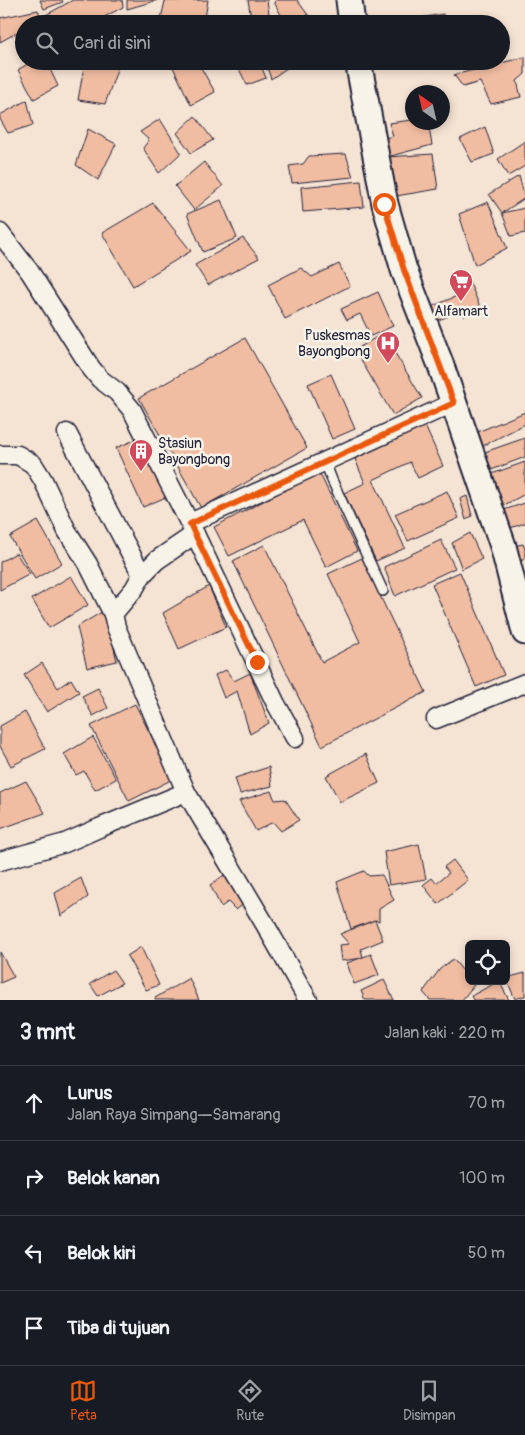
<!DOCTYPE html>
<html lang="id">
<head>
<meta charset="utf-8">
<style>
	body { margin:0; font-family:Pangolin,sans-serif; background:#20242c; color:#f1f3f6 }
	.controls { position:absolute; right:15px; bottom:15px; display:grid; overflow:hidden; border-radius:8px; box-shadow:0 2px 8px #0003 }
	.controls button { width:45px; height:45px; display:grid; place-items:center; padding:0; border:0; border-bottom:1px solid #363941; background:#171b24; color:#f1f3f6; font:25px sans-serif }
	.compass { position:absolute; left:405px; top:85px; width:45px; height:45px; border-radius:50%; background:#171b24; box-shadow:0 2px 8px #0003; rotate:326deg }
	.stop { position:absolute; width:15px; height:15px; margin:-11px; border:4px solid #ea580c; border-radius:50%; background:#fff }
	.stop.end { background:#ea580c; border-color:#fff; box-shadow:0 1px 5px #0008 }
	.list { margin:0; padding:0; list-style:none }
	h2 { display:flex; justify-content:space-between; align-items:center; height:65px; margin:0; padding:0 20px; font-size:21px }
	h2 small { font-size:16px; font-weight:400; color:#9ea1a6 }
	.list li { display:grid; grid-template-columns:32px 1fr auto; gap:15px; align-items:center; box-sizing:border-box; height:75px; padding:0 20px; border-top:1px solid #363941 }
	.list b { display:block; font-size:19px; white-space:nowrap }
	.list p { margin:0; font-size:16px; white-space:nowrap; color:#9ea1a6 }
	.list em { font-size:16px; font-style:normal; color:#9ea1a6 }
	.icon { flex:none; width:28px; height:28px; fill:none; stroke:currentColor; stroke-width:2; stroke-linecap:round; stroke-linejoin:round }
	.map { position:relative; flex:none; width:525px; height:1000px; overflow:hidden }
	.search { position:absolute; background:#171b24; box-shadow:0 2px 8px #0003; left:15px; right:15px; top:15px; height:55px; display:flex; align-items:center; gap:12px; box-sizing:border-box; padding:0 18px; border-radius:28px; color:#9ea1a6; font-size:19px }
	.sheet { height:365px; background:#171b24 }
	nav { display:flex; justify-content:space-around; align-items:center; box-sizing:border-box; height:70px; border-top:1px solid #363941; background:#171b24; font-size:14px; color:#9ea1a6 }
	nav a { display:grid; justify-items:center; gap:2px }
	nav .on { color:#ea580c }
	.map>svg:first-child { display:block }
	.building { fill:#f1bda2; stroke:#22223b }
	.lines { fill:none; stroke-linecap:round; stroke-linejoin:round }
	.service-casing { stroke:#22223b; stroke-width:12 }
	.minor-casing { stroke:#22223b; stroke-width:21 }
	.secondary-casing { stroke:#22223b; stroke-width:29 }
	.service { stroke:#f7f3e8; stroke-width:9 }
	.minor { stroke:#f7f3e8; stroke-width:18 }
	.secondary { stroke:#f7f3e8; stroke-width:25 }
	.route { stroke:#ea580c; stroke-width:6 }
	.labels { text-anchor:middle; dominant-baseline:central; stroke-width:5; stroke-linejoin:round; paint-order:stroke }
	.poi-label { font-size:14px; fill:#22223b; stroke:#f7f3e8 }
</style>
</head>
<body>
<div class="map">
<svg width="525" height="1000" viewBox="0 0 525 1000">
	<rect width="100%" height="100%" fill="#f5e3d3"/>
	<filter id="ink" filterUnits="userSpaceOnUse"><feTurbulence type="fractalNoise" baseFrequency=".02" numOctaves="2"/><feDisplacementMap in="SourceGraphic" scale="10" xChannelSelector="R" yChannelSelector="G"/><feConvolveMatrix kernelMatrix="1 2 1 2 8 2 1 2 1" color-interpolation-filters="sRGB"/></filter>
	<g filter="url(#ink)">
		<g class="building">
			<polygon points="40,0 62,0 63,2 44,9"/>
			<polygon points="73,0 122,0 123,7 91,24 48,24 44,16"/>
			<polygon points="127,0 158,0 127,9"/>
			<polygon points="208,0 204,24 160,23 165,1"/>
			<polygon points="248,0 267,0 269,14 251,18"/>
			<polygon points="277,0 297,0 314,23 286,24 274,2"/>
			<polygon points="38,10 44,24 24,24 24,40 18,32 0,42 0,18"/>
			<polygon points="443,14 445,24 408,24 408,20"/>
			<polygon points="525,57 525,74 517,81 521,97 491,104 480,82 463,87 454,75"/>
			<polygon points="32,61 46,61 58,86 34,99 18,70"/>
			<polygon points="85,61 107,61 119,64 105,104 78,100"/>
			<polygon points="177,61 197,61 215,92 191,105 171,63"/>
			<polygon points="235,61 259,61 266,78 247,85"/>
			<polygon points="270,61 297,61 271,79 266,64"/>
			<polygon points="27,100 33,125 8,133 0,119 0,115"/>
			<polygon points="195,116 213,140 191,153 177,133"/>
			<polygon points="160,119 181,153 159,173 143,148 149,140 140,132"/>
			<polygon points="412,120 412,122 428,122 432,145 387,157 377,140 393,136 389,123"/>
			<polygon points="485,127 494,154 472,162 460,139"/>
			<polygon points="88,129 116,144 98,180 76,165"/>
			<polygon points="525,141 525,166 508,176 498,159"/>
			<polygon points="346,154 353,177 292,183 289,166 303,164 309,156"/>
			<polygon points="433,154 438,189 396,196 387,157"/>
			<polygon points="204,162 223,186 194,210 175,186"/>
			<polygon points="519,176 525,198 502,213 489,194"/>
			<polygon points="361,181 364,207 303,212 301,187"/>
			<polygon points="221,200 237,238 203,252 187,214"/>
			<polygon points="488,202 507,248 475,265 459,214"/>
			<polygon points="153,203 191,251 133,286 102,233"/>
			<polygon points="525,208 525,233 511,236 502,213"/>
			<polygon points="243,238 259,258 208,285 195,265"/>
			<polygon points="339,264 350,286 285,319 268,285 301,268 312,277"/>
			<polygon points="469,281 481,309 464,316 461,311 436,321 431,307 457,296 453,288"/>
			<polygon points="378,292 393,326 371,336 360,314 347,320 341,309"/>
			<polygon points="383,333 422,398 393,415 355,350"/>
			<polygon points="245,338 307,448 201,508 139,398"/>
			<polygon points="331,374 355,429 332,439 308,384"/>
			<polygon points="525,412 525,424 479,448 473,434"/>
			<polygon points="425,426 443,466 418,478 410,462 373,480 405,548 376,561 344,493 365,483 355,459"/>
			<polygon points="139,438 166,497 143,507 116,448"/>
			<polygon points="525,438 525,457 486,472 482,453"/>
			<polygon points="525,462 525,494 495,510 486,476"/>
			<polygon points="319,472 357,551 326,567 303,520 229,556 214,527"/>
			<polygon points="447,491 459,518 408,541 395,514"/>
			<polygon points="467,496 472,516 466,520 460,499"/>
			<polygon points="525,503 525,523 510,528 504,510"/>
			<polygon points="38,521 62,563 35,579 10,537"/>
			<polygon points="470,533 482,559 462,569 452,543"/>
			<polygon points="441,540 455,568 395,596 384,567"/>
			<polygon points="523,544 525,549 525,559 518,562 514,546"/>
			<polygon points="264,545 322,662 360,642 328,574 362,558 426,692 322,746 233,561"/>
			<polygon points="16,553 30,574 0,590 0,562"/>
			<polygon points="460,572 504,675 476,687 432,584"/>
			<polygon points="71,576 88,605 49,628 32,599"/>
			<polygon points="209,586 226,627 179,649 163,613"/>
			<polygon points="105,610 117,661 87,668 77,627"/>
			<polygon points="42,663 58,688 71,679 79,692 47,712 24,675"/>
			<polygon points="226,670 234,681 250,673 269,723 250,734 237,691 224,698 215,675"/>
			<polygon points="98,688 108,708 93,716 82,696"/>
			<polygon points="135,704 173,779 129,801 91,726"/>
			<polygon points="25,712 45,749 11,766 0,746 0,726"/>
			<polygon points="93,737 116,779 95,790 84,771 76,775 64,754"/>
			<polygon points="366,754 379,783 340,802 326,776"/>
			<polygon points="269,767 272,786 240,794 235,778"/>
			<polygon points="26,781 45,813 0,829 0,793"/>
			<polygon points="271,791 275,800 285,799 299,820 281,831 273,822 256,831 239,801"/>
			<polygon points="419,844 426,879 389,885 384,852"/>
			<polygon points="453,860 468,880 438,904 423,885 432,878 436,883 449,873 444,867"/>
			<polygon points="230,871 249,900 236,910 228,902 221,907 210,885"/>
			<polygon points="364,871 369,876 382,875 394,900 379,909 379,921 375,920 351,929 337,882"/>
			<polygon points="81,878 88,897 61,916 55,893"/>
			<polygon points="375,920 383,940 361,949 363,958 341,961 339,945 349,944 340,934"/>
			<polygon points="141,947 159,985 146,990 127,956"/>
			<polygon points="0,952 14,977 0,983"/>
			<polygon points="371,954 379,975 354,984 347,963"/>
			<polygon points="453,959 469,978 469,981 471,981 474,985 462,1000 430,1000 423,992 440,969"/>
			<polygon points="113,970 122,983 98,996 90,984"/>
			<polygon points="525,973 525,996 515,999 506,978"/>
			<polygon points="189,978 199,1000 155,1000 155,998"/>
			<polygon points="384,980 394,1000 365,1000 361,991"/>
			<polygon points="499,981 509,1000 473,1000 471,996"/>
		</g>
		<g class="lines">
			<g class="service-casing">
				<polyline id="service" points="325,462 332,480 383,591"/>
			</g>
			<g class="minor-casing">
				<g id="minor">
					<polyline points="0,233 30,272 91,368 100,379 117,392 132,410 195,534 157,560 142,575 134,589 113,614 116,627 186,792 266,926 308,1000"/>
					<polyline points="67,433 142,575"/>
					<polyline points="0,455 18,455 33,464 43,480 67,531 88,564 113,614"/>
					<polyline points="190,523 453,403"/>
					<polyline points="195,534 275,702 295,738"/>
					<polyline points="436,719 525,683"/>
					<polyline points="0,861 65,843 99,828 186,792"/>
				</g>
			</g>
			<g class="secondary-casing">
				<g id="secondary">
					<polyline points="349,0 352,24"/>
					<polyline points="358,61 385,204 404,270 440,363 503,546 525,632"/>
				</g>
			</g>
			<use href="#service" class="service"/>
			<use href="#minor" class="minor"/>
			<use href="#secondary" class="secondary"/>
		</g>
	</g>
	<g class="lines" filter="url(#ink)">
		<polyline class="route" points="257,662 190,524 454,403 404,270 384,204"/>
	</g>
	<defs>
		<g id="supermarket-pin" transform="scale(1.25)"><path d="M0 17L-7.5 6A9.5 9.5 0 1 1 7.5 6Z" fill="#d1495b" stroke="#f7f3e8"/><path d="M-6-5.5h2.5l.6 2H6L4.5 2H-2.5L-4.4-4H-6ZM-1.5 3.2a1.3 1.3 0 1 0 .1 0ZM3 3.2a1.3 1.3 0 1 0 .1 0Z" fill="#fff"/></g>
		<g id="hospital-pin" transform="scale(1.25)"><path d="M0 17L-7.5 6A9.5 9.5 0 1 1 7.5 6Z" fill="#d1495b" stroke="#f7f3e8"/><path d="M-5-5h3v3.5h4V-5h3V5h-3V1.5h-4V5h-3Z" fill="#fff"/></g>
		<g id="building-pin" transform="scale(1.25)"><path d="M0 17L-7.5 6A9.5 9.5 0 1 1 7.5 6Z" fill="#d1495b" stroke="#f7f3e8"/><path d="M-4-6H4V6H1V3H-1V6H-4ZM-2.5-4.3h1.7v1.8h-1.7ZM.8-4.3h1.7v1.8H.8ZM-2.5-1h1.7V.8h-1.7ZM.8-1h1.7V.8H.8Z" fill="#fff"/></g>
	</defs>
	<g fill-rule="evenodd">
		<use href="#supermarket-pin" x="461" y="281"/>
		<use href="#hospital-pin" x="388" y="343"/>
		<use href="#building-pin" x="141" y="451"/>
	</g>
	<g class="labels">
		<g class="poi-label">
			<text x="461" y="311">Alfamart</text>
			<text x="370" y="335" text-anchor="end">Puskesmas<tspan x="370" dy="16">Bayongbong</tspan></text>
			<text x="158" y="443" text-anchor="start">Stasiun<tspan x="158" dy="16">Bayongbong</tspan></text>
		</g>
	</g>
</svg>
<div class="controls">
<button><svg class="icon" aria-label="locate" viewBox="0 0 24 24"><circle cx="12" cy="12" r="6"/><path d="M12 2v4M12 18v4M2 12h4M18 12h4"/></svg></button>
</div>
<svg class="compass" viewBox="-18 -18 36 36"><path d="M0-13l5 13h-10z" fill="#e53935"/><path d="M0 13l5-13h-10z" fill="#9ea1a6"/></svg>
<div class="stop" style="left:384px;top:204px"></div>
<div class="stop end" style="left:257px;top:662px"></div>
<div class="search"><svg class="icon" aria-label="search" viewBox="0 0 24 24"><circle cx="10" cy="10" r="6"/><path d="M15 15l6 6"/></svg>Cari di sini</div>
</div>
<section class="sheet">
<h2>3 mnt<small>Jalan kaki · 220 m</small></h2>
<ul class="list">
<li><svg class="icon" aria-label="ahead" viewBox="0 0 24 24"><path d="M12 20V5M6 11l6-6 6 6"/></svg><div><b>Lurus</b><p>Jalan Raya Simpang—Samarang</p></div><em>70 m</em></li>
<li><svg class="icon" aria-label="right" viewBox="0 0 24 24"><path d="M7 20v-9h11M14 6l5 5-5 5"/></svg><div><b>Belok kanan</b></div><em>100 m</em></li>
<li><svg class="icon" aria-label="left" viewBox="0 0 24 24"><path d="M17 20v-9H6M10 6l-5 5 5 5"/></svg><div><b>Belok kiri</b></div><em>50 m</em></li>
<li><svg class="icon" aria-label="arrive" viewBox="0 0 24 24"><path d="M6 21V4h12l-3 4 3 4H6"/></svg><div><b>Tiba di tujuan</b></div></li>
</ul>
</section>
<nav>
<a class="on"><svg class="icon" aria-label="map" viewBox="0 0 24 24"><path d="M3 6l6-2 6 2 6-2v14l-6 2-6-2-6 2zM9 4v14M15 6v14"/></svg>Peta</a>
<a><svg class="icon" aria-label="directions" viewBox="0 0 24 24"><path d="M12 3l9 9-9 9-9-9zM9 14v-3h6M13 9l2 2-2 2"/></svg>Rute</a>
<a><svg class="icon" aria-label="saved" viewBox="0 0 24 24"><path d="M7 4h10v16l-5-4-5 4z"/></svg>Disimpan</a>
</nav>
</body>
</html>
